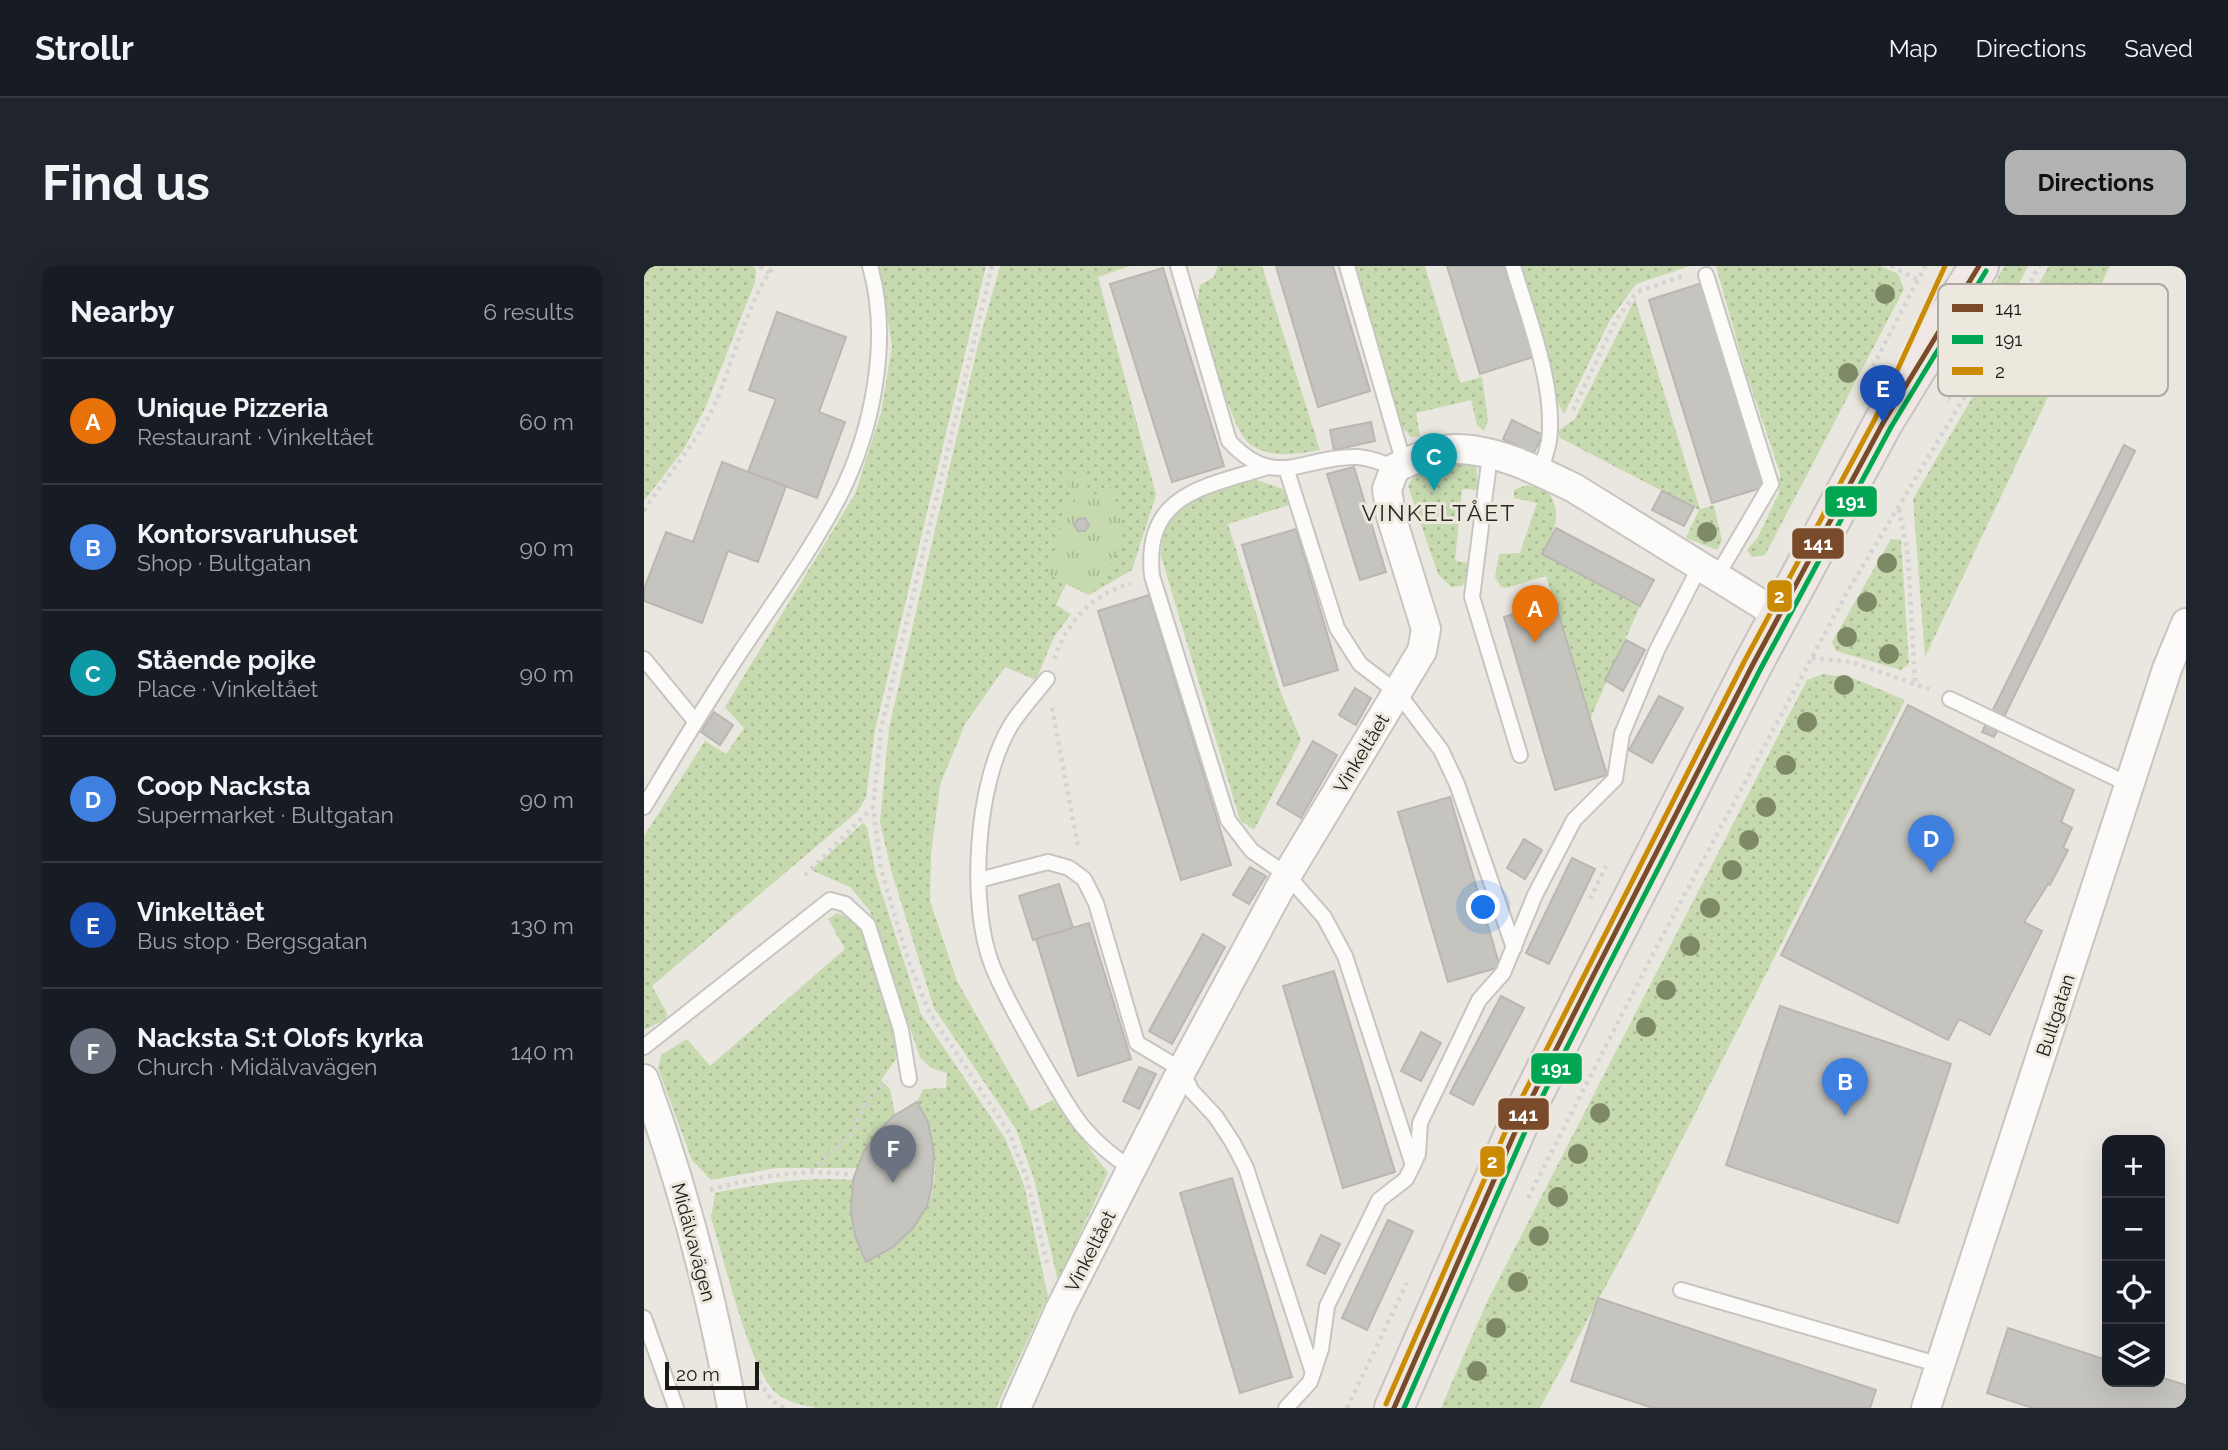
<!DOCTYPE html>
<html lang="en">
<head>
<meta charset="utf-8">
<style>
	body { margin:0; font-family:Raleway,sans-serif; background:#20242c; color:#f1f3f6 }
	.controls { position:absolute; right:21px; bottom:21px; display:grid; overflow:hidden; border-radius:14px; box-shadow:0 7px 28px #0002 }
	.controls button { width:63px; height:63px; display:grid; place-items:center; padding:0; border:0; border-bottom:2px solid #363941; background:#171b24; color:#f1f3f6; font:35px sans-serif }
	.scale { position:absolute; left:21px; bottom:18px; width:94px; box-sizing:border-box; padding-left:7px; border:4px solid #1b1a16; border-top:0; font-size:19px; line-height:24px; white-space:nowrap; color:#1b1a16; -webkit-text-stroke:5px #ede8dd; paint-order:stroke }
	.you { position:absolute; left:840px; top:642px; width:24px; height:24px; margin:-18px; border:5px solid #fff; border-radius:50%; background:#1a73e8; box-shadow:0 0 0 10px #1a73e833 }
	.badge { display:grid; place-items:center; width:46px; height:46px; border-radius:50%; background:#b1b2b1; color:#fff; font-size:23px; font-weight:700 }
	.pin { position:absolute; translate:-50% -58px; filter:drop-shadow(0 2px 4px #0008) }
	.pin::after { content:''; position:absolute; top:37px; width:24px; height:21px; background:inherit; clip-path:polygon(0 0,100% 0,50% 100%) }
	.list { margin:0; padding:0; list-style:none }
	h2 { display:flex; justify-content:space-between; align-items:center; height:91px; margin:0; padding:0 28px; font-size:30px }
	h2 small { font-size:23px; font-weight:400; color:#9ea1a6 }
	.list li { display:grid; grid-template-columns:46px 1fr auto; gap:21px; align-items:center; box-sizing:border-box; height:126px; padding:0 28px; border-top:2px solid #363941 }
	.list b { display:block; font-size:26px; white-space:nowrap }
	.list p { margin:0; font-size:23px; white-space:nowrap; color:#9ea1a6 }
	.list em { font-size:23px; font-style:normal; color:#9ea1a6 }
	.icon { flex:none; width:38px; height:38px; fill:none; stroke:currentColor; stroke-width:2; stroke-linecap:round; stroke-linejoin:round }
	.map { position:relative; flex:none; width:1542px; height:1142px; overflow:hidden; border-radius:14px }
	header { display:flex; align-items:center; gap:42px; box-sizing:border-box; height:98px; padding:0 35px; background:#171b24; border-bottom:2px solid #363941 }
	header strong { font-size:33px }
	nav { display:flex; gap:38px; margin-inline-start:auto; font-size:24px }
	.intro { display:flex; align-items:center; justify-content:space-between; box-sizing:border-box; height:168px; padding:0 42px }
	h1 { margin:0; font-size:49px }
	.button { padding:18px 32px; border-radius:14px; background:#b1b2b1; color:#111; font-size:24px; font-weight:700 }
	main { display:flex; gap:42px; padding:0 42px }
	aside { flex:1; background:#171b24; border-radius:14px; box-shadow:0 7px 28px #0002 }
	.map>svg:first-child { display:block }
	.grass { fill:url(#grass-dots) }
	.park { fill:url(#park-tufts) }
	.building { fill:#c6c4be; stroke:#bab7b2; stroke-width:2 }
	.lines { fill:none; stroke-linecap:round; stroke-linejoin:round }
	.lane-casing { stroke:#c7c5c0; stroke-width:18 }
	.street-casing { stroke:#c7c5c0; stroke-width:32 }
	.highway-casing { stroke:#c6c4c1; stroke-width:42 }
	.path { stroke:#d4d3d1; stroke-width:4.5; stroke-dasharray:3.5 5; stroke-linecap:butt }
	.lane { stroke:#fcfbfa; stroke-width:14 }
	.street { stroke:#fcfbfa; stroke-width:28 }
	.highway { stroke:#f0e7e6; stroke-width:38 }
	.bus-1-casing { stroke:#ede8dd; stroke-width:10 }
	.bus-2-casing { stroke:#ede8dd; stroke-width:10 }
	.bus-3-casing { stroke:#ede8dd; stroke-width:10 }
	.bus-1 { stroke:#7a4b2a; stroke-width:5 }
	.bus-2 { stroke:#00a651; stroke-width:5 }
	.bus-3 { stroke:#cb8a04; stroke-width:5 }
	.tree { fill:#7e8a65 }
	.labels { text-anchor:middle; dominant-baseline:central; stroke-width:6; stroke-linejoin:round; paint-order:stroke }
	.street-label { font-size:19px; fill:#1b1a16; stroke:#ede8dd }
	.quarter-label { font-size:23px; letter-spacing:2px; fill:#2d2921; stroke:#ede8dd }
	.key { fill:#ede8dd; stroke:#aeaaa1; stroke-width:2 }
	.key-label { font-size:19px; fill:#1b1a16 }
	.line-badge { stroke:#ede8dd; stroke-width:2.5 }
	.badge-label { font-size:19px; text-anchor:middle; font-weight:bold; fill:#fff }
</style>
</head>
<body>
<header>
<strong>Strollr</strong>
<nav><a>Map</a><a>Directions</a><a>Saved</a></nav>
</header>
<div class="intro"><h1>Find us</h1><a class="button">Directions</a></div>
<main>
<aside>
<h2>Nearby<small>6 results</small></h2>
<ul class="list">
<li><span class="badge" style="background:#e8710a">A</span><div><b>Unique Pizzeria</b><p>Restaurant · Vinkeltået</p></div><em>60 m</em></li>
<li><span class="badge" style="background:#3f7fe0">B</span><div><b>Kontorsvaruhuset</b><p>Shop · Bultgatan</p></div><em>90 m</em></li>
<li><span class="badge" style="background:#0f9aa8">C</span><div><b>Stående pojke</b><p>Place · Vinkeltået</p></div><em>90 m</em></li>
<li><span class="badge" style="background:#3f7fe0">D</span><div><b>Coop Nacksta</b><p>Supermarket · Bultgatan</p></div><em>90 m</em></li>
<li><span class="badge" style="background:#1a4fb4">E</span><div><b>Vinkeltået</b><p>Bus stop · Bergsgatan</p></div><em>130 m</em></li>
<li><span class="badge" style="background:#6b7280">F</span><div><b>Nacksta S:t Olofs kyrka</b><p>Church · Midälvavägen</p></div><em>140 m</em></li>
</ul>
</aside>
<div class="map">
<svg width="1542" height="1142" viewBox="0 0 1542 1142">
	<defs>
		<pattern id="grass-dots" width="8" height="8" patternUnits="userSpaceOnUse" patternTransform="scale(1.75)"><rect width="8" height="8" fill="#c6d9af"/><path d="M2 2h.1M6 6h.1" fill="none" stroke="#aaba96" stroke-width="1.8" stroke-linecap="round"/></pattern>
		<pattern id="park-tufts" width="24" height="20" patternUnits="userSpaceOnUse" patternTransform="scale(1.75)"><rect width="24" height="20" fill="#c6d9af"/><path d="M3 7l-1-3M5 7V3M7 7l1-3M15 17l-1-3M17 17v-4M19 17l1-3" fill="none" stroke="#aaba96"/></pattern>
	</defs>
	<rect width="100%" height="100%" fill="#eae7e0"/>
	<g class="grass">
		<polygon points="0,0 108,0 112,3 111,16 62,140 40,183 0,235"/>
		<polygon points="235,0 342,0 231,464 222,531 214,545 8,720 23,747 22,753 0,764 0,570 61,475 82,488 100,462 81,441 211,228 237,147 248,80"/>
		<polygon points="356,0 486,0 454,11 512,229 488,304 445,329 422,318 412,339 427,348 410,371 392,414 361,401 321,458 296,519 287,588 286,635 313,715 387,845 409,834 464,907 414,1015 390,913 372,863 290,742 247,604 236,556 245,462 334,79"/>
		<path d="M574,0H618L676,184C654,188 627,193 607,179C587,166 562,66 553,38L556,19L570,11Z"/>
		<polygon points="711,0 781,0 816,117 838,111 844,154 840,165 833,159 827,134 772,147 776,170 767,171 756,159"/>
		<polygon points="878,0 1046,0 992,18 966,54 920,148 912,133"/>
		<polygon points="1072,0 1237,0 1254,8 1260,23 1121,289 1108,291 1103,284 1114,271 1135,227 1136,207 1101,103"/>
		<polygon points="1360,0 1384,0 1358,49 1303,138 1324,70"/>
		<polygon points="1405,0 1466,0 1281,391 1269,233"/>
		<polygon points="991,33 1056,243 1070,239 1078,275 1073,284 1042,272 1055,244 916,172 914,165 931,153"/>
		<path d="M824,194L832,200L835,224L818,223L811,295L826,297V308L818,320L807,321L794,308L764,220C774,198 802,199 824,194Z"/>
		<path d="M610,213L639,223L645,239L584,258L637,427L657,474L610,564L596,554L517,290C518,232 565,229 610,213Z"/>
		<path d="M883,219L903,224C920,250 910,262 899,288L996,340L946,453L902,310L862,322L857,321L851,311L855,288L876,287L893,237L870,232V224Z"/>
		<polygon points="1247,273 1257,274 1265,398 1257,404 1192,385 1188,376"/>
		<polygon points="1179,408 1209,412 1261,434 992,964 896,1142 797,1142 842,1038 1163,414"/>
		<path d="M219,557L223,561L232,609L277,748L361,872L380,919L404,1030L352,1142H173C158,1139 140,1136 129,1124C104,1096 80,992 67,952L71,927C118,918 162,910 209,914C207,945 209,967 222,996C237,982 273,956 282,941C300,913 287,862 273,836L279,823L302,822L303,807L287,802L276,791L226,645L206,621L167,604Z"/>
		<path d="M193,647C199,650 208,652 213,656C232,671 250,767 252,793L237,814L246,823L251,849L220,885L213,902H132L67,914L48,894L14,802L17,789L43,773L66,800L201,683L184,653Z"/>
	</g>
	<path class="park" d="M436,206L448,230L467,221C487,278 478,281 445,329L404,308L415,272L419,242L432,237L422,213Z"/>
	<g class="building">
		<polygon points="632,0 689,0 726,125 674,141"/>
		<polygon points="803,0 860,0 889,91 836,108"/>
		<polygon points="519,2 580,200 528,216 466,18"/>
		<polygon points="1058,17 1120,221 1068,237 1005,34"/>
		<polygon points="133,46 202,71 175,146 201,156 173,232 104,206 132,133 105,124"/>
		<polygon points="868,154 899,169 889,188 859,173"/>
		<polygon points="727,156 731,175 690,184 686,164"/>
		<polygon points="1480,179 1491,185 1350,471 1338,466"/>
		<polygon points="78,196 142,220 114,296 84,285 58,357 0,335 0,323 22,266 49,276"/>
		<polygon points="710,201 742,306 716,314 683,208"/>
		<polygon points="1018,225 1050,241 1040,260 1008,244"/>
		<polygon points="441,252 445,259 441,265 434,265 430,259 434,253"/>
		<polygon points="912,262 1010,314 996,340 898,288"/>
		<polygon points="652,263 694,404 640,420 598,279"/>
		<polygon points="505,329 587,599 537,614 454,345"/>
		<polygon points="911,336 963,509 911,524 860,351"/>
		<polygon points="982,374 1001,384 979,425 961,414"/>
		<polygon points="711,422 727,432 712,459 695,449"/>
		<polygon points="1015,430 1039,442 1008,497 985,484"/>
		<polygon points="1264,439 1430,524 1417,556 1428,562 1419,582 1424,584 1406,619 1404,618 1380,656 1398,665 1346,769 1315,753 1304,774 1137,689"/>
		<polygon points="70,446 89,459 76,479 57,466"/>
		<polygon points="669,475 693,489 657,552 633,538"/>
		<polygon points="806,531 856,701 804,716 754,546"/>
		<polygon points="880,573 898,584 881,613 863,602"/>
		<polygon points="928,592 951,603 905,698 882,687"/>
		<polygon points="606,601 622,610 605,638 589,629"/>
		<polygon points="415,618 429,662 389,674 375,630"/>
		<polygon points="445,657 487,793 434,810 392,673"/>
		<polygon points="559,668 581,681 528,778 505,765"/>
		<polygon points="690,705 751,906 699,922 639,720"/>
		<polygon points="857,730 880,742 829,839 806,827"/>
		<polygon points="1136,740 1307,798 1254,957 1082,899"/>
		<polygon points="777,766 797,777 777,815 757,805"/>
		<polygon points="495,801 512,808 495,843 479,835"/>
		<polygon points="273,836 284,856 290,887 288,920 283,940 269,962 249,981 222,996 211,970 207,945 209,914 220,885 235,864 251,849"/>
		<polygon points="588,912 648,1111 596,1127 536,927"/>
		<polygon points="744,954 769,965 723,1064 698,1052"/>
		<polygon points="677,969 696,978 681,1008 663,999"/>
		<polygon points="954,1032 1232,1124 1226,1142 1009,1142 927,1115"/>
		<polygon points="1364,1062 1463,1094 1463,1116 1516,1116 1516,1111 1542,1119 1542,1142 1389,1142 1343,1127"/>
	</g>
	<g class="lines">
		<g class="lane-casing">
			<g id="lane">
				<path d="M534,0L585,175C632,226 660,189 714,191C727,192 739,197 751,202"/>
				<polyline points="703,0 760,198"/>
				<path d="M869,0C884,51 912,121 905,175C903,185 899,196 897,206"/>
				<polyline points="1062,9 1127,218 1073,310"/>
				<polyline points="846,189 828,331 876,489"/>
				<path d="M624,201C561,221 499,227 508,310L584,554L608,585L643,609L680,651L701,690L769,899"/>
				<polyline points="642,202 693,362 716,398 754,427 797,484 813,518 870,682"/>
				<polyline points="0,393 51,455"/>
				<path d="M403,413C391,428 377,443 367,459C332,516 324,637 348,699C361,732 380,763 397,794C427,845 437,870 488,903"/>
				<polyline points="1306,433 1486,519"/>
				<path d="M0,541C31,489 62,438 95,388C129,337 166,286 195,231C229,164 247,73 226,0"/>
				<polyline points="335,614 404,596 425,602 440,613 452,637 493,777 538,804 547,824 572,851 589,877 602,902 669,1107"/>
				<polyline points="0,781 186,634 201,638 224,659 257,764 265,813"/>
				<polyline points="1037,1024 1296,1099"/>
				<polyline points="0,1052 32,1142"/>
				<polyline points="642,1142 666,1116 677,1083 683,1040 735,934 762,913 769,899 774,888 776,857 835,734 859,707 891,629 930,554 971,513 978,468 1013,384 1056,300"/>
			</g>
		</g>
		<g class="street-casing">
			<g id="street">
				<path d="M0,813C39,920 68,1030 88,1142"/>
				<path d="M372,1142L416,1043L538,804L643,609L778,385L782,363L747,250L743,223L751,202C770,193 791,183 812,183C852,183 895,205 930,222L1135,349"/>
				<polyline points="1282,1142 1523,403 1542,357"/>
			</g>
		</g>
		<g class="highway-casing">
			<polyline id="highway" points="750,1142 875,857 949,710 1108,400 1239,157 1335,0"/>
		</g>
		<g class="path">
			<polyline points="116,0 125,7"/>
			<polyline points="348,0 237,463 229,541 237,604 265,696 285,746 366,868 383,913 404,1002"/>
			<polyline points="1247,0 1274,14"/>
			<polyline points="1225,108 1281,0"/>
			<polyline points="929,144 972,54 993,26 1039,10"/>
			<polyline points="1255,243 1264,290 1271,416"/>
			<path d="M0,245C23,208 53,177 71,138C88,99 105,31 130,0"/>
			<polyline points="1168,392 1208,396 1287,424"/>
			<path d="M410,393C424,354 448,329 487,317"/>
			<polyline points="408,442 434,581"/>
			<polyline points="161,609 228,542"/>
			<polyline points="946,633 962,600"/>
			<polyline points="167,904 207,869 226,828 243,815"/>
			<path d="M66,924C115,910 159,902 209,909"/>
			<polyline points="884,932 1011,684 1201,330 1370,48 1395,0"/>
			<polyline points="115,1115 128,1135 140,1142"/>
			<polyline points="703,1142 763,1017"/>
		</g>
		<use href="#lane" class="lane"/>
		<use href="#street" class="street"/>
		<use href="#highway" class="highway"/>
		<g class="bus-1-casing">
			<polyline id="bus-1" points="750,1142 875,857 949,710 1108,400 1239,157 1335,0"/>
		</g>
		<g class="bus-2-casing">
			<polyline id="bus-2" points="760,1142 883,861 957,714 1116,404 1247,161 1342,5"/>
		</g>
		<g class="bus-3-casing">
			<polyline id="bus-3" points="742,1138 867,853 1100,396 1231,153 1301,0"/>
		</g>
		<use href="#bus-1" class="bus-1"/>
		<use href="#bus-2" class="bus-2"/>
		<use href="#bus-3" class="bus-3"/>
	</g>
	<g class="tree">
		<circle cx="1241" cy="28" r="10"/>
		<circle cx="1204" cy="107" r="10"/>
		<circle cx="1063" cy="266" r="10"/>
		<circle cx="1243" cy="297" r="10"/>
		<circle cx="1223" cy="336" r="10"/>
		<circle cx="1203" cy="371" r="10"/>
		<circle cx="1245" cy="388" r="10"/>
		<circle cx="1200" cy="419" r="10"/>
		<circle cx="1163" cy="456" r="10"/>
		<circle cx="1142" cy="499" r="10"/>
		<circle cx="1122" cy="541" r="10"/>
		<circle cx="1105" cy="574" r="10"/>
		<circle cx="1088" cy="604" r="10"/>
		<circle cx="1066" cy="642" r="10"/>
		<circle cx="1046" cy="680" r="10"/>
		<circle cx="1022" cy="724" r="10"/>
		<circle cx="1002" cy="761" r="10"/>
		<circle cx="956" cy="847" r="10"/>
		<circle cx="934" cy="888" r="10"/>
		<circle cx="914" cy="931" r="10"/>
		<circle cx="895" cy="970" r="10"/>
		<circle cx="874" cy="1016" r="10"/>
		<circle cx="852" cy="1062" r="10"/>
		<circle cx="833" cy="1105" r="10"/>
	</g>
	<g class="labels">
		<g class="street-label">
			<text transform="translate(717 487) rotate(-59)">Vinkeltået</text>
			<text transform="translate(1411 749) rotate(-72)">Bultgatan</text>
			<text transform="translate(50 976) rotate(75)">Midälvavägen</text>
			<text transform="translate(446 985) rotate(-63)">Vinkeltået</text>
		</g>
		<g class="quarter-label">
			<text x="795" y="246">VINKELTÅET</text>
		</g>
	</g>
	<rect x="1294" y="18" width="230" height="112" rx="10" class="key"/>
	<rect x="1308" y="38" width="31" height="8" fill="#7a4b2a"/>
	<rect x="1308" y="69" width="31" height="9" fill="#00a651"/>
	<rect x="1308" y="101" width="31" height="8" fill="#cb8a04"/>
	<g class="key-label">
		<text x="1351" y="49">141</text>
		<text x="1351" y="80">191</text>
		<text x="1351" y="112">2</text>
	</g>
	<g class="line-badge">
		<rect x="1180" y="219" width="54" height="33" rx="7" fill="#00a651"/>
		<rect x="1147" y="261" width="54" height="33" rx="7" fill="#7a4b2a"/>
		<rect x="1122" y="313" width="27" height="34" rx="7" fill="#cb8a04"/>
		<rect x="886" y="786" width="53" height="33" rx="7" fill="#00a651"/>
		<rect x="853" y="831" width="53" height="34" rx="7" fill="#7a4b2a"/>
		<rect x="835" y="879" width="27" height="33" rx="7" fill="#cb8a04"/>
	</g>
	<g class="badge-label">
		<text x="1207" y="242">191</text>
		<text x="1174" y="284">141</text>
		<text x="1135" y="337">2</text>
		<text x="912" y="809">191</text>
		<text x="879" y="855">141</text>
		<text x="848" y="902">2</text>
	</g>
</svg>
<div class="controls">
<button>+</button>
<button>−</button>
<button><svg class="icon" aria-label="locate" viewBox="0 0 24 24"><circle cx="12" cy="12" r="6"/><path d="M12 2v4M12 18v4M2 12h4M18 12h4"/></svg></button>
<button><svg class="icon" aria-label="layers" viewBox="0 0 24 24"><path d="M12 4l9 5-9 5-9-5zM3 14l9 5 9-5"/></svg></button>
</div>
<div class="scale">20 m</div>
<div class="you"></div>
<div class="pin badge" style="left:891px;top:377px;background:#e8710a">A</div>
<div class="pin badge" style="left:1201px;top:850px;background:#3f7fe0">B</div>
<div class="pin badge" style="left:790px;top:225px;background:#0f9aa8">C</div>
<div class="pin badge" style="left:1287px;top:607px;background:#3f7fe0">D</div>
<div class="pin badge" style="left:1239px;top:157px;background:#1a4fb4">E</div>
<div class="pin badge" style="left:249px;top:917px;background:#6b7280">F</div>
</div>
</main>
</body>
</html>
